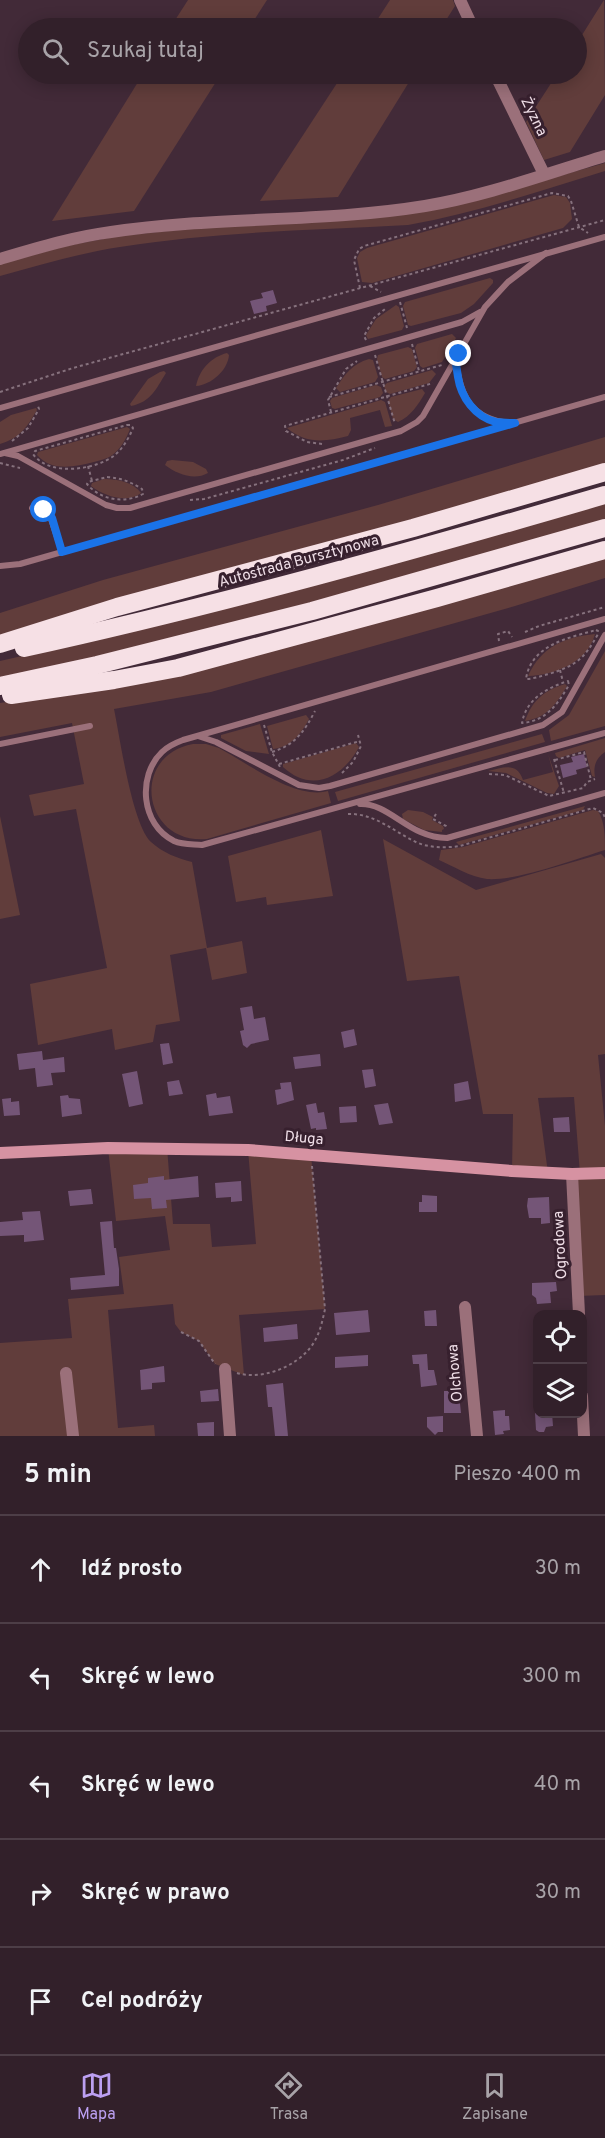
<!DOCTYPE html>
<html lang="pl">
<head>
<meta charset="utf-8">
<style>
	body { margin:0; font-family:Overpass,sans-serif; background:#3a2832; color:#f1f3f6 }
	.controls { position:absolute; right:18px; bottom:18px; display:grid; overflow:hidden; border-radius:12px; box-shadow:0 3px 15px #0003 }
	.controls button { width:54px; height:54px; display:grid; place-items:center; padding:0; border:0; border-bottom:2px solid #4d3e47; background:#32202a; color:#f1f3f6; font:30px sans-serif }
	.stop { position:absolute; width:18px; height:18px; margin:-14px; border:4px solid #1a73e8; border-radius:50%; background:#fff }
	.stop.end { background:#1a73e8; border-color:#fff; box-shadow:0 2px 6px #0008 }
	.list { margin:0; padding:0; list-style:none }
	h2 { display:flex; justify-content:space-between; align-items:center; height:78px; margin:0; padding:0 24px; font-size:26px }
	h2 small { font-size:20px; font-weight:400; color:#a8a3a8 }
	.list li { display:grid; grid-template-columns:39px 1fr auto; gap:18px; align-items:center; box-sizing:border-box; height:108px; padding:0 24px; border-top:2px solid #4d3e47 }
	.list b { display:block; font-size:22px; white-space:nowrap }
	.list em { font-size:20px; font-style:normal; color:#a8a3a8 }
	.icon { flex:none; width:33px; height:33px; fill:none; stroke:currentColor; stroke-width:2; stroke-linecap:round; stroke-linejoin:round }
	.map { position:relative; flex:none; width:605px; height:1436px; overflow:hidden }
	.search { position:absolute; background:#32202a; box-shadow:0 3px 15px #0003; left:18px; right:18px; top:18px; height:66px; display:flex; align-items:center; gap:15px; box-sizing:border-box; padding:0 21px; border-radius:33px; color:#a8a3a8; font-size:22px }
	.sheet { height:618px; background:#32202a }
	nav { display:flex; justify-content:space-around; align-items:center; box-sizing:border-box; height:84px; border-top:2px solid #4d3e47; background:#32202a; font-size:16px; color:#a8a3a8 }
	nav a { display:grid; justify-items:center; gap:3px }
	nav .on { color:#bca0f2 }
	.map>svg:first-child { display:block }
	.green { fill:#613d3b }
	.building { fill:#745577 }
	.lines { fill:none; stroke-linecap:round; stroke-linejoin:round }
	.path { stroke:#86717d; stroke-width:2; stroke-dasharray:3 3; stroke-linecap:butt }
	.lane { stroke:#9b707a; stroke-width:6 }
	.street { stroke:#9b707a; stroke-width:12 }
	.secondary { stroke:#d692a2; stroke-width:12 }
	.highway { stroke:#f6e0e5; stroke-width:18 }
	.route { stroke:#1a73e8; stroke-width:8 }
	.labels { text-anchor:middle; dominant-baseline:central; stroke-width:6; stroke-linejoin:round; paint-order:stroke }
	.street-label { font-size:15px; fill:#f0dfe8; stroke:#37202e }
</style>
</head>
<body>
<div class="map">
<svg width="605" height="1436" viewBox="0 0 605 1436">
	<rect width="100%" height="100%" fill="#422a38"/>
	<g class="green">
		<polygon points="188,0 267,0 249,28 170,28"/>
		<polygon points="390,0 453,0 455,6 441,28 372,28"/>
		<polygon points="604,0 605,95 570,152 544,160 526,122 557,74 576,74 577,43"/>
		<polygon points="143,74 221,74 134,211 52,221"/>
		<polygon points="343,74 414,74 338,197 260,201"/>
		<path d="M605,163V171C540,191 475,213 408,225C312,230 215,232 120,247C80,253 40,265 0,276V264L66,246L119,236L474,200Z"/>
		<polygon points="554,195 566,197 570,203 572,219 563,228 372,283 362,282 357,258 360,252 367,248"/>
		<polygon points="490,278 493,280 493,283 474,304 461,313 411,326 408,325 403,306 405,302"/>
		<polygon points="396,305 399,307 404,326 402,330 368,339 366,335 376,319"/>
		<polygon points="452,334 456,338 442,362 423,368 420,366 415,348 417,344"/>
		<polygon points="408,347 412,349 417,367 414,371 385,379 382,377 377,359 378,355"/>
		<path d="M227,353L229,355C228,370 211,385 196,386C199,370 211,357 227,353Z"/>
		<path d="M369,359L373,360L378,377L375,382L340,392L336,388C345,374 352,364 369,359Z"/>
		<polygon points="432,370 436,374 429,383 390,394 386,392 384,386 387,383"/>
		<path d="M160,372L164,371L166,373C156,389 151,402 131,406L130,404L148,379Z"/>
		<polygon points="376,385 381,387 383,393 380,397 335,409 332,408 330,401 332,398"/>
		<path d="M422,389L425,393C418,405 411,416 398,422L393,419L388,401L391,397Z"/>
		<path d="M381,400L385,402L392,426L385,427L380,410L350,418L351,430L348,436C325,442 306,444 287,428Z"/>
		<path d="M36,408L37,410C27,427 20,438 0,444V422L11,415Z"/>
		<path d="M127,427L130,429C126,439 121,449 111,456C106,459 100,460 94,462C74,467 52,472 37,455L38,452Z"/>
		<polygon points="605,437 605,466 0,640 0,613 103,580 378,505"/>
		<path d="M172,460L193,462L206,469L208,473C194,481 177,474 165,465L167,461Z"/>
		<path d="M104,479C118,479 133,482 141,493C127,504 104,496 91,486L92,483Z"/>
		<polygon points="605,502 605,520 256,618 0,680 0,661 97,639"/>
		<path d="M605,556V578L515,606L211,692L114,709C120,738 132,824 151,842C163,853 177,858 192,862L207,948L242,941L247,973L212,980L206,948L170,955L180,1021L156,1025L153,1042L115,1050L112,1029L38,1045L30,984L107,968L76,809L34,816L29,795L84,784L72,723L0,737V703L70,692Z"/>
		<path d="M595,634C588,662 555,675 528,676C541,647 564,637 595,634Z"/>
		<polygon points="605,651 605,726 551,741 549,730 569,715"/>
		<path d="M565,684L567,686C557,703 547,718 525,721C532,700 545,690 565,684Z"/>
		<path d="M306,715L309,719C301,734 291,747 273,749L267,726Z"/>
		<polygon points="260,724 269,754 246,751 221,738 221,735"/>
		<polygon points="542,734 545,742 338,801 335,792"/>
		<path d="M605,738V752C596,758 593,766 595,777L592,776L585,750L559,758L556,756L555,753Z"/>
		<path d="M356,743L359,747C343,777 312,794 283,767V764Z"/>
		<path d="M193,744H206L219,748C247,763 296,800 328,791L331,803L207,839C143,845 129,756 193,744Z"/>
		<path d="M548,754L559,786L554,794L547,793L506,773L488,771C504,767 517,762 523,780L553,772Z"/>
		<polygon points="585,806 583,810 459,845 456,842"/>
		<polygon points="408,810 423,812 433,817 432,820 443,826 444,829 442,830 442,832 424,830 403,819 402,814"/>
		<path d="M593,810L598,811C605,822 605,837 605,850C573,860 518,881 487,879C470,877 453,866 439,860L441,850L463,847Z"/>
		<polygon points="0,816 20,915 0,919"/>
		<polygon points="321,830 333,896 267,905 266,897 236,902 228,856"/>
		<polygon points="383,839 476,890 601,854 605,858 605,1054 598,1055 605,1126 605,1295 578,1296 572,1174 580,1174 574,1097 538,1098 548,1173 512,1171 513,1114 483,1114 459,976 407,981"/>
		<polygon points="167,1147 173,1224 210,1224 212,1247 256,1244 248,1150 311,1155 325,1309 239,1315 244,1375 215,1364 199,1341 181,1332 175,1324 173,1304 108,1310 118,1428 154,1425 155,1436 0,1436 0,1343 72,1338 68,1299 124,1294 119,1257 170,1250 165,1216 116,1221 108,1148"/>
	</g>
	<g class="building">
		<polygon points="273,290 277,303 266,306 267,311 254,314 250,301 263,298 261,293"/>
		<polygon points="584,754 587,767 576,770 577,774 563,778 560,765 573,762 571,757"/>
		<polygon points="252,1006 254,1019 265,1017 269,1040 251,1044 247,1048 243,1045 240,1031 244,1030 240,1008"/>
		<polygon points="354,1029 357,1045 344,1048 341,1032"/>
		<polygon points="169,1043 173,1063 163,1065 160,1044"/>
		<polygon points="42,1051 43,1060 64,1057 65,1072 51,1073 53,1085 37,1087 35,1068 19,1070 17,1054"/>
		<polygon points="320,1054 321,1066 295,1069 293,1057"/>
		<polygon points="373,1069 376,1086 365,1088 362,1070"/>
		<polygon points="137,1071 143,1104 129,1107 122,1074"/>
		<polygon points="179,1080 183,1094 169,1096 167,1082"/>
		<polygon points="468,1081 471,1099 455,1102 454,1084"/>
		<polygon points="291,1082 294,1100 277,1105 275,1090 281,1089 280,1083"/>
		<polygon points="216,1093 217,1098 230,1096 233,1113 209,1116 206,1095"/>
		<polygon points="68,1095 69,1098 80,1099 82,1114 62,1117 60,1096"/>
		<polygon points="11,1098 11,1102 19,1101 20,1115 4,1116 2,1099"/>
		<polygon points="316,1103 318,1113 324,1112 327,1129 316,1130 316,1128 311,1129 306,1105"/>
		<polygon points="388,1103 393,1123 379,1125 374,1105"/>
		<polygon points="356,1106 357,1122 340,1123 339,1107"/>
		<polygon points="569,1117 570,1132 554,1132 553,1118"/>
		<polygon points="164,1176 164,1180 198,1176 199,1197 166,1200 167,1208 152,1209 151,1198 134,1199 133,1185 148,1183 148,1178"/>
		<polygon points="241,1181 242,1201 231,1202 231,1197 216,1198 215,1183"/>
		<polygon points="91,1189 93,1204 70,1206 68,1191"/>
		<polygon points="422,1195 437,1196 437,1212 419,1212 419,1202 422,1202"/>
		<polygon points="549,1197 550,1223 541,1224 541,1218 529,1218 527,1206 528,1198"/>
		<polygon points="40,1211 44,1240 24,1242 24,1235 0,1236 0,1222 23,1220 22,1212"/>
		<polygon points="112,1221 114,1248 116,1248 119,1269 119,1286 71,1290 70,1278 105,1275 100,1222"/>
		<polygon points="556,1282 557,1291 550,1292 551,1303 537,1304 536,1298 532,1295 532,1283"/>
		<polygon points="368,1310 370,1332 336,1335 334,1313"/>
		<polygon points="436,1310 437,1326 425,1326 424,1311"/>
		<polygon points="297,1324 298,1339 264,1342 263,1328"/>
		<polygon points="427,1354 428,1370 434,1370 437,1385 421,1387 419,1364 413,1364 412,1355"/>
		<polygon points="368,1355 368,1366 335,1368 335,1357"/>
		<polygon points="164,1366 165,1382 152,1383 152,1389 141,1390 140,1370"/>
		<polygon points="283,1383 288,1436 275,1436 272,1407 268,1407 266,1385"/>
		<polygon points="218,1389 219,1401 201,1402 200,1391"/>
		<polygon points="444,1391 453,1391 453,1395 459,1394 461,1413 444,1413"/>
		<polygon points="505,1410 505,1416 509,1416 510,1430 503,1431 504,1434 495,1435 493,1411"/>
		<polygon points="535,1413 552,1413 553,1426 546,1427 544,1432 539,1432 536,1430"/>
		<polygon points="443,1416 443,1432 438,1432 435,1435 427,1427 427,1417"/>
		<polygon points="214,1422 214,1436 198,1436 197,1423"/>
	</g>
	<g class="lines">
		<g class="path">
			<polyline points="370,286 381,292"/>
			<polyline points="360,288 354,260 359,249 364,246 552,193 568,196 571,201 579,227 588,233"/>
			<polyline points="400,302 407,328"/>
			<polyline points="366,340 364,336 374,318 385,309"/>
			<polyline points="412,344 419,371"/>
			<polyline points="375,355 395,424"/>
			<polyline points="0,392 73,368 605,220"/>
			<polyline points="329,397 442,365"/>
			<polyline points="331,412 328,400 346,369 357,361"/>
			<path d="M127,425H131L133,428C129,438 123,448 115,455C96,470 49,477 33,454L35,451Z"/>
			<polyline points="12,441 28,428 39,409 38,406 36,406"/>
			<polyline points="322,444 307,442 286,431 285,426 433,383"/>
			<polyline points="0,463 20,468"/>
			<polyline points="88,466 92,481"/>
			<path d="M107,477C121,478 131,482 142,489L143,494C125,504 100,500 87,484L88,482Z"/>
			<polyline points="190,500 204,499 343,460 375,448"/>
			<path d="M596,630L598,631V634C584,659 577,665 549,674C541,676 533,679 526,679C531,645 568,638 596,630Z"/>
			<polyline points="525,632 539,626 605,607"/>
			<polyline points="499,641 498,634 508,631 512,637"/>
			<polyline points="560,670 563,682"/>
			<path d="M568,681L569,685C557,705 546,721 522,723C526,699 547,688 568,681Z"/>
			<polyline points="264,725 272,752 280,767"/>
			<path d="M272,752C295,745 304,732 315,711"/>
			<polyline points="554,759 564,793"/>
			<polyline points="555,760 584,752 591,780"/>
			<polyline points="279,764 360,741"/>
			<polyline points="342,773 353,762 361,746 358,735"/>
			<polyline points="489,774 505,775 549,796 583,788 587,782 595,779"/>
			<path d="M348,814C375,813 394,832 418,843C431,848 446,848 460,846L593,808L603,813L605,818"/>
			<polyline points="436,814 433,819 446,826 447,829"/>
			<polyline points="181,1332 199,1341 215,1364"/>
			<path d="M237,1373C261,1380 294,1368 310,1348C319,1337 322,1323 325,1309L312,1166"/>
		</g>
		<g class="lane">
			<path d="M456,360C460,396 471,420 511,423"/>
			<polyline points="0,408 605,237"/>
			<polyline points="5,453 18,456 106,505 117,508 130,508 401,431 417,422 423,416 485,307 508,282 546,253"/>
			<polyline points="0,454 462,322 480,312"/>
			<polyline points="32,508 49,513 62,552"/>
			<polyline points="0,566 20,564 605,397"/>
			<path d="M605,619L183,740C175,743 168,746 162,752C137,776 141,825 174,841C183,845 193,844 202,845L605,733"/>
			<polyline points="198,736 216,742 299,785 319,788 330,786 543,725 562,712 605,635"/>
			<polyline points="0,744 90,726"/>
			<path d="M360,804C390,803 409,838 447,838L605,793"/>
		</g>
		<g class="street">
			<polyline points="460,0 473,28"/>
			<polyline points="495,74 544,174"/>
			<path d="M0,259C37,248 73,237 111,232C215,216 321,223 425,206C486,196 545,174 605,156"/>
			<polyline points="572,1174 579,1314"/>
			<polyline points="465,1307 477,1436"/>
			<polyline points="225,1369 230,1436"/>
			<polyline points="66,1373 73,1436"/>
			<polyline points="582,1396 584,1436"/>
		</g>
		<polyline class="secondary" points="0,1153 108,1148 248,1150 512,1171 572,1174 605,1173"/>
		<g class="highway">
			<polyline points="0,644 117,607 413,528 605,472"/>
			<path d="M24,648C220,605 413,551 605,495"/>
			<polyline points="0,686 97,665 312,611 605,528"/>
			<polyline points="11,695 114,680 178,668 437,598 605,550"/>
		</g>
	</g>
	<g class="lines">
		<path class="route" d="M44,510L49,513L52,518L62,552L515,423C509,423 502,423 496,422C475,417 461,397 458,377C457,369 454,361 459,354"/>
	</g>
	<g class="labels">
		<g class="street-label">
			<text transform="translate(533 117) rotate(64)">Żyzna</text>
			<text transform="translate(299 562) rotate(-15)">Autostrada Bursztynowa</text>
			<text transform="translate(304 1139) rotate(5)">Długa</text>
			<text transform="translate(561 1245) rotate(-93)">Ogrodowa</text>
			<text transform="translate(456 1373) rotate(-95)">Olchowa</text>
		</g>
	</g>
</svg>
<div class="controls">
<button><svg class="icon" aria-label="locate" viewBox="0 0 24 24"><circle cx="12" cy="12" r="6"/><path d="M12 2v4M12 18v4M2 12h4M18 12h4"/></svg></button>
<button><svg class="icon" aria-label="layers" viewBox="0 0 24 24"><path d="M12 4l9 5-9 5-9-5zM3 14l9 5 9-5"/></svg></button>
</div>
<div class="stop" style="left:44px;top:510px"></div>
<div class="stop end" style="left:459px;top:354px"></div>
<div class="search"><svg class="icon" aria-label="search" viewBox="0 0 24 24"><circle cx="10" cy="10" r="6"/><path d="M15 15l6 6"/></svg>Szukaj tutaj</div>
</div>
<section class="sheet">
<h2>5 min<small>Pieszo · 400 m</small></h2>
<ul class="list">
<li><svg class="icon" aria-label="ahead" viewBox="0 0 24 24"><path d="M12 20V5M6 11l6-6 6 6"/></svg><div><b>Idź prosto</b></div><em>30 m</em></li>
<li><svg class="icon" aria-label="left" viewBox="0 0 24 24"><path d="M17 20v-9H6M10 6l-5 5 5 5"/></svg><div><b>Skręć w lewo</b></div><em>300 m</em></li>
<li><svg class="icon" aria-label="left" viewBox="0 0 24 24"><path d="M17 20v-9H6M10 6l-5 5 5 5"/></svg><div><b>Skręć w lewo</b></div><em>40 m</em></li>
<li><svg class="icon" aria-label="right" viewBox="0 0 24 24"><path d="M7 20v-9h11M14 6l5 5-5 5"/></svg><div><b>Skręć w prawo</b></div><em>30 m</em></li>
<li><svg class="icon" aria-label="arrive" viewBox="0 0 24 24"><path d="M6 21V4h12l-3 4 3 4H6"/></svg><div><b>Cel podróży</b></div></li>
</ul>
</section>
<nav>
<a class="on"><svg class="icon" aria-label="map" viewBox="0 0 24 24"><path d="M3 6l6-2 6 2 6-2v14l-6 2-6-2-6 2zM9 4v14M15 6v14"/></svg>Mapa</a>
<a><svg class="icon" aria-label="directions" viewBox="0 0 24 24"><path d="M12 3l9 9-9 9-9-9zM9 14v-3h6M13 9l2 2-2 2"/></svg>Trasa</a>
<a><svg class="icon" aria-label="saved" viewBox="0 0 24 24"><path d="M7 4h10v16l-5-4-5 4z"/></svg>Zapisane</a>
</nav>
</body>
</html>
